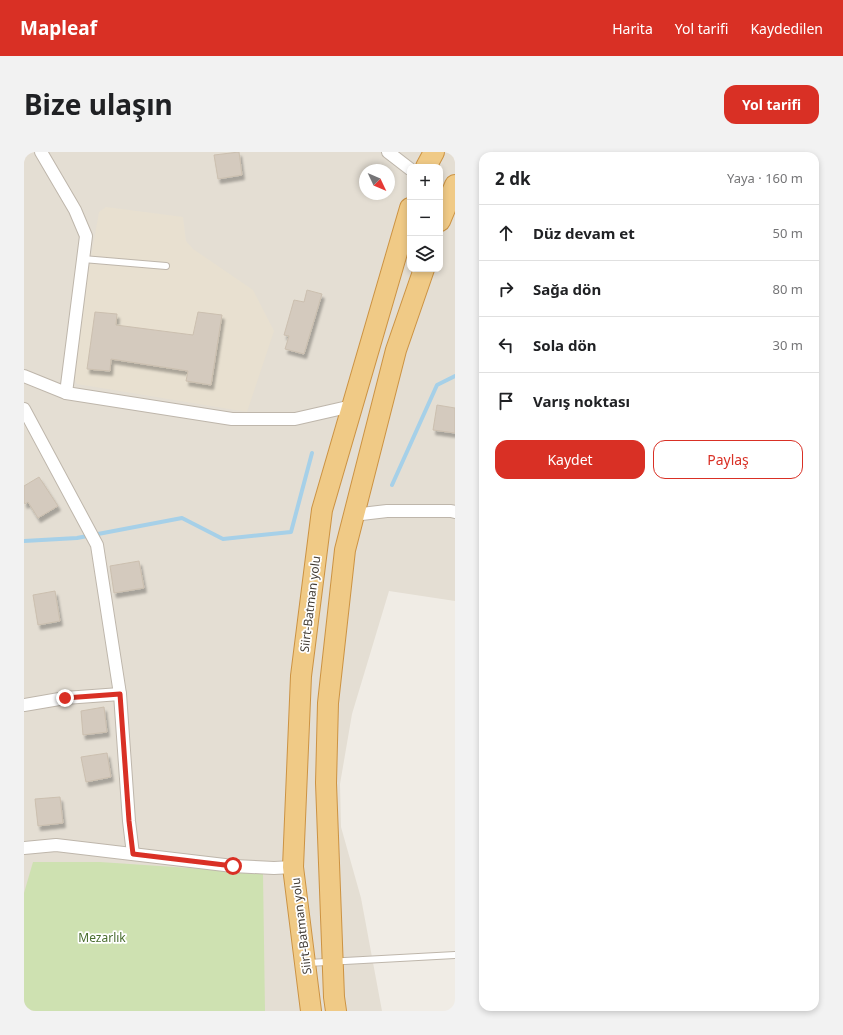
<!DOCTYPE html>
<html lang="tr">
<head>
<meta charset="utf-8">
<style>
	body { margin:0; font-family:"Noto Sans",sans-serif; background:#f2f2f2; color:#202124 }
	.controls { position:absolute; right:12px; top:12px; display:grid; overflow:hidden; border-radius:8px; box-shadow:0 2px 6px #0003 }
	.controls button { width:36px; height:36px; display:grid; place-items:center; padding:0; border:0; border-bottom:1px solid #e0e0e0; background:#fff; color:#202124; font:20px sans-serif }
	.compass { position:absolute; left:335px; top:12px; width:36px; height:36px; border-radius:50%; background:#fff; box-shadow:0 2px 6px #0003; rotate:134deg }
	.stop { position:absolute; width:12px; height:12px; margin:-9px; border:3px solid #d93025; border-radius:50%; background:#fff }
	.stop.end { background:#d93025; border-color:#fff; box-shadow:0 1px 4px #0008 }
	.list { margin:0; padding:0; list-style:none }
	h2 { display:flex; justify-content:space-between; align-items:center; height:52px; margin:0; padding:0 16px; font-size:17px }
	h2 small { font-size:13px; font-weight:400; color:#757577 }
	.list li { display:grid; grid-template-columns:26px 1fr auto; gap:12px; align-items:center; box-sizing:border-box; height:56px; padding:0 16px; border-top:1px solid #e0e0e0 }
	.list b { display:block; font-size:15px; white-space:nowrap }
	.list em { font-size:13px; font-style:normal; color:#757577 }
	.actions { display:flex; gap:8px; padding:12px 16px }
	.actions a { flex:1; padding:9px 0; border:1px solid #d93025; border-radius:12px; text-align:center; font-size:14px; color:#d93025 }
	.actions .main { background:#d93025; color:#fff }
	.icon { flex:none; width:22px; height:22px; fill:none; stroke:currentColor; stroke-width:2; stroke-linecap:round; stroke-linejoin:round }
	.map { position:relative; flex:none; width:431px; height:859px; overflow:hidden; border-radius:12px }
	header { display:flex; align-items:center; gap:24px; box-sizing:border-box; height:56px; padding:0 20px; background:#d93025; color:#fff }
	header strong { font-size:19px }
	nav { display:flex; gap:22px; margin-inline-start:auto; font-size:14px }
	.intro { display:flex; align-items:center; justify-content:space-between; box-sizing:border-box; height:96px; padding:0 24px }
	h1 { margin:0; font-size:28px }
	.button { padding:10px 18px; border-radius:12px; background:#d93025; color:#fff; font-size:14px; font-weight:700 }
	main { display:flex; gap:24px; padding:0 24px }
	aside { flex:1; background:#fff; border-radius:12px; box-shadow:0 2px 6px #0003 }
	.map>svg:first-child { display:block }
	.residential { fill:#e4ded3; fill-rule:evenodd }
	.education { fill:#e8e0d0 }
	.green { fill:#cee1b1 }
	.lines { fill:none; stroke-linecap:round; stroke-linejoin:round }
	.stream { stroke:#a6d0e8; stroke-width:4 }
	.building { fill:#d4cabe; stroke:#cbbfaf; filter:url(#shadow) }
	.service-casing { stroke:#beb6ab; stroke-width:8 }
	.minor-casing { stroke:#beb6ab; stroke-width:14 }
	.trunk-casing { stroke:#cc9343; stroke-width:22 }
	.service { stroke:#fff; stroke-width:6 }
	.minor { stroke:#fff; stroke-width:12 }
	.trunk { stroke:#f0ca86; stroke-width:20 }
	.route { stroke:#d93025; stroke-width:5 }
	.labels { text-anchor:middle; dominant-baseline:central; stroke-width:3.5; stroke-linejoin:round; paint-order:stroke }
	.street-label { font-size:12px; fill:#423c35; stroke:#fff }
	.park-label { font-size:12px; fill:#496d2f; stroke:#fff }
</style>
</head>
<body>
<header>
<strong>Mapleaf</strong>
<nav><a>Harita</a><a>Yol tarifi</a><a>Kaydedilen</a></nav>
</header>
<div class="intro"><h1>Bize ulaşın</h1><a class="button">Yol tarifi</a></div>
<main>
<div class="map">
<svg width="431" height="859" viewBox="0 0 431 859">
	<defs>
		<filter id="shadow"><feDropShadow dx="2.5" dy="4.5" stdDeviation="1" flood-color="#0004"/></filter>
	</defs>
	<rect width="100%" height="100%" fill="#f0ece5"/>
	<path class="residential" d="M0,0H431V449L365,439L328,562L316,632L317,675L337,746L358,859H0ZM386,15H416V117H386ZM341,18H365V42H341Z"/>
	<polygon class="education" points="82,55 159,65 162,89 169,97 229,138 250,179 223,260 53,232 47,219 75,60"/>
	<polygon class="green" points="9,710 76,710 239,721 241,859 0,859 0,741"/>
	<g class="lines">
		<g class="stream">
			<polyline points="368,333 413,233 431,224"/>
			<polyline points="0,389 53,386 158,366 199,387 267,380 288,301"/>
		</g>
	</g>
	<g class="building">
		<polygon points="215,0 218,23 194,27 190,3"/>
		<polygon points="283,138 298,142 280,202 261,197 265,184 260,183 270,148 280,150"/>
		<polygon points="71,160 93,162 92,173 169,183 174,160 198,163 187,233 162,229 164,219 87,207 86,219 63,217"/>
		<polygon points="413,253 431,256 431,281 409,278"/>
		<polygon points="15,325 34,354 14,366 4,350 1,352 0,350 0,334"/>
		<polygon points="115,409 120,436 90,441 86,414"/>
		<polygon points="31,439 36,469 14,473 9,443"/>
		<polygon points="80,555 83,580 59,583 57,559"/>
		<polygon points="83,601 87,625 62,630 57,605"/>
		<polygon points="36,645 39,671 14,674 11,647"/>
	</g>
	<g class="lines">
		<g class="service-casing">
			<g id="service">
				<polyline points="59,107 142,114"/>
				<polyline points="284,811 431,803"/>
			</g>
		</g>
		<g class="minor-casing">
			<g id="minor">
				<polyline points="17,0 51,58 62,84 42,241"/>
				<polyline points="364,0 386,17"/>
				<polyline points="0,224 42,241 208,267 271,267 328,254"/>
				<polyline points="0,257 73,393 96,542 105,669 109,702"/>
				<polyline points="329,363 363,359 427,359 431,360"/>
				<polyline points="0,553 41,546 96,542"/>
				<polyline points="0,696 32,693 209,714 250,716 269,715"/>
			</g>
		</g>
		<g class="trunk-casing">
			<g id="trunk">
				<polyline points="402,15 410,0"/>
				<polyline points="416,69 431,33"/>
				<polyline points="287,859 269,715 277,524 298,358 386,56"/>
				<polyline points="312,859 310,845 302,631 304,551 321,398 372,198 400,117"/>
			</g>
		</g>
		<use href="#service" class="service"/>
		<use href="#minor" class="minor"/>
		<use href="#trunk" class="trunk"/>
	</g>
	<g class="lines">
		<polyline class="route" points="41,546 96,542 105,669 109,702 209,714"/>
	</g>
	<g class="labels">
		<g class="street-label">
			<text transform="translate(286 452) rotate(-83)">Siirt-Batman yolu</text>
			<text transform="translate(277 774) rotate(-97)">Siirt-Batman yolu</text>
		</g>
		<g class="park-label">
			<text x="78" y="785">Mezarlık</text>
		</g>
	</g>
</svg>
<div class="controls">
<button>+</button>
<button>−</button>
<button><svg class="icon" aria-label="layers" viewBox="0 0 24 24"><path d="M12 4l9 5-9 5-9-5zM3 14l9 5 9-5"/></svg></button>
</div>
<svg class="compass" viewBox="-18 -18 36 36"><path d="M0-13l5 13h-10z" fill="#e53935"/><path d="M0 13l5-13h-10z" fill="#757577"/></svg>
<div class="stop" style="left:209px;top:714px"></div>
<div class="stop end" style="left:41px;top:546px"></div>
</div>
<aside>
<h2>2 dk<small>Yaya · 160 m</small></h2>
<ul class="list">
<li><svg class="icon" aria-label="ahead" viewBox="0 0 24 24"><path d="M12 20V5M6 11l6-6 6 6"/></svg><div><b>Düz devam et</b></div><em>50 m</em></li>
<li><svg class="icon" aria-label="right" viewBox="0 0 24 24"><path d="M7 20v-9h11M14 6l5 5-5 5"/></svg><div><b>Sağa dön</b></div><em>80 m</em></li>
<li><svg class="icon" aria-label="left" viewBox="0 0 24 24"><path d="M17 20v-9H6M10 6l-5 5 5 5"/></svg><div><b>Sola dön</b></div><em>30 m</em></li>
<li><svg class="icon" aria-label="arrive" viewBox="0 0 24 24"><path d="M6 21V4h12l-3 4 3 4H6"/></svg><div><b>Varış noktası</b></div></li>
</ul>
<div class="actions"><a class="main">Kaydet</a><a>Paylaş</a></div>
</aside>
</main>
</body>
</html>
